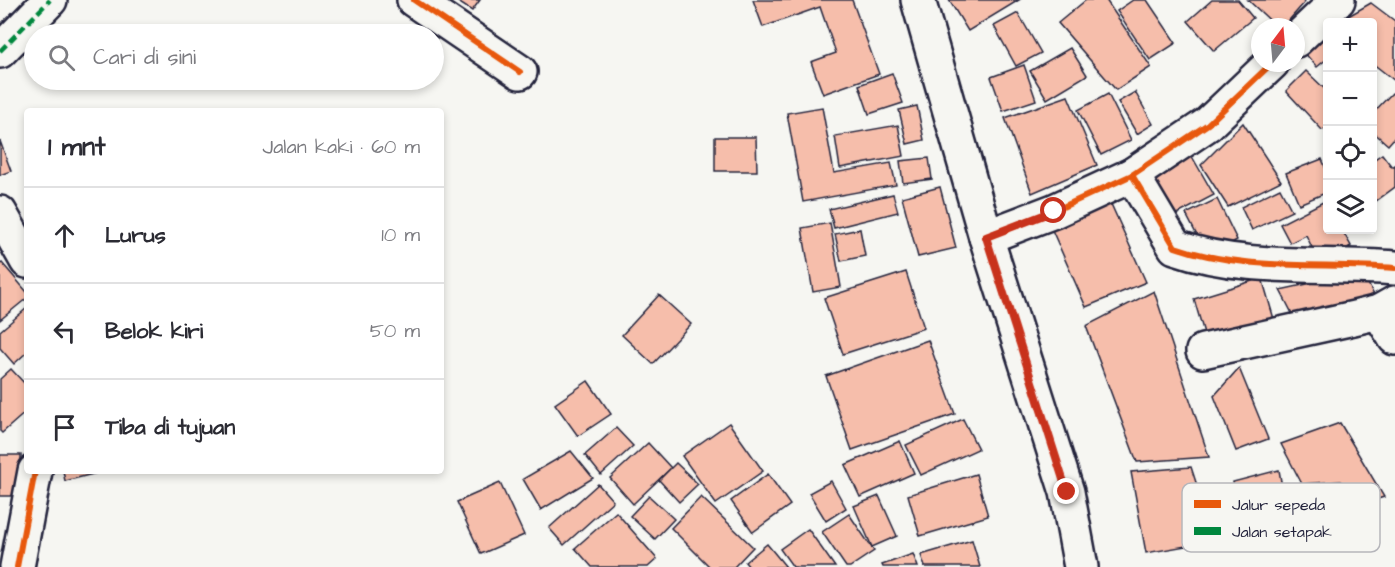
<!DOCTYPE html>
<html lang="id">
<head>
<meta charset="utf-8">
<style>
	body { margin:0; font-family:"Architects Daughter",sans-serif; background:#f2f2f3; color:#2b2b33 }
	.controls { position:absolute; right:18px; top:18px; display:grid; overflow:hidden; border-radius:6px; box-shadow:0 3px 9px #0003 }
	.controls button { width:54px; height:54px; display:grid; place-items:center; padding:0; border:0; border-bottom:2px solid #e1e1e2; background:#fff; color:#2b2b33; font:30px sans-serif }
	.compass { position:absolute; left:1251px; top:18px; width:54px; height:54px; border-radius:50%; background:#fff; box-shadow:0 3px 9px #0003; rotate:16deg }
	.stop { position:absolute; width:18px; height:18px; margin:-14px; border:4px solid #c8321e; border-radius:50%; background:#fff }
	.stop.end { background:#c8321e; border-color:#fff; box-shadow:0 2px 6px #0008 }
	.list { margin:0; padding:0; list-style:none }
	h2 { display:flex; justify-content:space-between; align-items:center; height:78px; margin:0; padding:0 24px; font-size:26px }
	h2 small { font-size:20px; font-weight:400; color:#7c7c81 }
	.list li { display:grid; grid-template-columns:39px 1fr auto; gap:18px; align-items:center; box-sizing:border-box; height:96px; padding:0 24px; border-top:2px solid #e1e1e2 }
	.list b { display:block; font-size:22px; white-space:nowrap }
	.list em { font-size:20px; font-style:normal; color:#7c7c81 }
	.icon { flex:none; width:33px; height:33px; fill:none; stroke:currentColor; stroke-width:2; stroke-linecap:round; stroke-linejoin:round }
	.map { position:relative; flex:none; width:1395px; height:567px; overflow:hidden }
	.search { position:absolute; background:#fff; box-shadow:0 3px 9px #0003; left:24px; top:24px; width:420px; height:66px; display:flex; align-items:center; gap:15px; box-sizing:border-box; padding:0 21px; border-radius:33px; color:#7c7c81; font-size:22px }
	.panel { position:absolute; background:#fff; box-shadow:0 3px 9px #0003; left:24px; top:108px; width:420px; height:366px; border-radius:6px }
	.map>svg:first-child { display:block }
	.building { fill:#f6beab; stroke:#22223b; stroke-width:1.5 }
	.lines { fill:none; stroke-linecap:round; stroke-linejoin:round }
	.street-casing { stroke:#22223b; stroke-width:38 }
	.primary-casing { stroke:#22223b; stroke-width:38 }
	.street { stroke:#f6f6f2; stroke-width:33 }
	.primary { stroke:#f6f6f2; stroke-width:33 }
	.quiet { stroke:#00873e; stroke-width:4.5; stroke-dasharray:9 4.5; stroke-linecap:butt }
	.cycleway-casing { stroke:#f6f6f2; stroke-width:10 }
	.cycleway { stroke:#e8590c; stroke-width:6 }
	.route { stroke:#c8321e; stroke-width:8 }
	.key { fill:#f6f6f2; stroke:#b6b6bb; stroke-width:1.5 }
	.key-label { font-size:16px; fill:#22223b }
</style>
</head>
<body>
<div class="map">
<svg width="1395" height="567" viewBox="0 0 1395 567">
	<rect width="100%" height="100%" fill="#f6f6f2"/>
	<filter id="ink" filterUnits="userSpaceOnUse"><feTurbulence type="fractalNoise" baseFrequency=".0167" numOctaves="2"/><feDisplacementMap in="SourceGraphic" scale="12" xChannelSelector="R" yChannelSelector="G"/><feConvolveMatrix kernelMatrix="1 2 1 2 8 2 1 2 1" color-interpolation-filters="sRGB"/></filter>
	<g filter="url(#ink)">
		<g class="building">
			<polygon points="455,0 480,0 472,11"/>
			<polygon points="753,0 852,0 879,74 823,94 811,62 836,53 820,7 763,27"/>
			<polygon points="949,0 1019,0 968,31"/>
			<polygon points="1086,0 1106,0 1151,67 1116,90 1058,23"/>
			<polygon points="1133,0 1147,0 1176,43 1150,60 1117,11"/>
			<polygon points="1212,0 1238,0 1253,18 1214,51 1188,21"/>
			<polygon points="1248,0 1303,0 1305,2 1283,27 1277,27"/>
			<polygon points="1371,3 1395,21 1395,81 1372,63 1372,22 1338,22"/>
			<polygon points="1018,13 1041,53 1016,66 994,26"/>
			<polygon points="1328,31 1328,58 1317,67 1301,49"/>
			<polygon points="1070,48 1087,75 1047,99 1030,71"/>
			<polygon points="1024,65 1036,100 1003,111 991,77"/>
			<polygon points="1306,71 1328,92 1328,128 1322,130 1286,91"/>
			<polygon points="892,73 903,103 869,114 859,85"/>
			<polygon points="1135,92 1153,124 1137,134 1118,102"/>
			<polygon points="1392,93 1395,96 1395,137 1388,145 1372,131 1372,114"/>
			<polygon points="1108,94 1131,140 1101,155 1078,110"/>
			<polygon points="1068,96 1097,165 1032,193 1005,118"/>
			<polygon points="917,106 924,140 907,144 899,110"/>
			<polygon points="822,107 834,173 891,163 896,185 803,202 787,113"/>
			<polygon points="1243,123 1281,181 1228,207 1201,165"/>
			<polygon points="898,125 904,156 840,168 835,136"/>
			<polygon points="715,137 756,137 757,171 715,171"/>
			<polygon points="0,141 11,171 0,175"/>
			<polygon points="1190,153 1214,195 1172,217 1149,175"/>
			<polygon points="1382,154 1392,167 1395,165 1395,187 1372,204 1372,161"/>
			<polygon points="929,158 932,179 903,183 900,161"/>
			<polygon points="1322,159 1328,174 1328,192 1299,204 1286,173"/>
			<polygon points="940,187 956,248 918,257 902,197"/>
			<polygon points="1280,188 1292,211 1252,230 1241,207"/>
			<polygon points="893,194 898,212 834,228 829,209"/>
			<polygon points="1217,199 1237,240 1207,255 1186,214"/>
			<polygon points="1327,200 1328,230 1342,230 1351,246 1319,262 1306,235 1290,243 1280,224"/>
			<polygon points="1111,204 1146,282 1086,307 1052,230"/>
			<polygon points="830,223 841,287 813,292 802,228"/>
			<polygon points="860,229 865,256 841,261 835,234"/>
			<polygon points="2,263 27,292 27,298 0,320 0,264"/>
			<polygon points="906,272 924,328 843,354 824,298"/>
			<polygon points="1362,272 1378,303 1297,323 1280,290"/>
			<polygon points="1262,278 1276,326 1208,347 1194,299"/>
			<polygon points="1154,291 1209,457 1137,462 1086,326"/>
			<polygon points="659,295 691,324 653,364 622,335"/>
			<polygon points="27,308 27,352 14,364 0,348 0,331"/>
			<polygon points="928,340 955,414 852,450 826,376"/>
			<polygon points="1239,368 1268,439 1236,451 1214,396"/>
			<polygon points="11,369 27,386 27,411 2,433 0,431 0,379"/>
			<polygon points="588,381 611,414 578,436 555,404"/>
			<polygon points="963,419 978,449 921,475 906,445"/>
			<polygon points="729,423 763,471 716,504 682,456"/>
			<polygon points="1340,423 1384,497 1346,509 1341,481 1302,484 1281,444"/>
			<polygon points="616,428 633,446 601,475 585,455"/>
			<polygon points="900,441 914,473 860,497 845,465"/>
			<polygon points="648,443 671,468 633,504 610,478"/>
			<polygon points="571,451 593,478 541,510 523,479"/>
			<rect x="0" y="455" width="21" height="41"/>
			<polygon points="676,463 698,484 679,502 659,480"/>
			<polygon points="1191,467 1215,541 1146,553 1131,472"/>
			<polygon points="1279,470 1292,544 1242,544 1233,482"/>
			<polygon points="63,471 105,471 65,481"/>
			<polygon points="768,474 790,505 753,532 731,501"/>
			<polygon points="976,474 988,516 920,536 908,495"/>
			<polygon points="831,481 846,508 826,521 809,493"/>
			<polygon points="500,483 524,535 481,554 457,502"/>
			<polygon points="598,484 613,501 564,545 549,528"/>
			<polygon points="649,496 674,519 655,539 630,516"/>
			<polygon points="879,496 897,536 872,547 854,506"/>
			<polygon points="701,497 753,547 734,567 710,567 671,528"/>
			<polygon points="616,512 657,559 648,567 592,567 575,548"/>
			<polygon points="849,514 874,551 850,567 846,567 822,532"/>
			<polygon points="808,529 835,567 793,567 780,549"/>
			<polygon points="972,540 980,567 925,567 921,555"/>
			<polygon points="767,544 786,567 749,567 745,562"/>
			<polygon points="913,554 918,567 883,567 882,565"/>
		</g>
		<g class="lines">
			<g class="street-casing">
				<g id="street">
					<polyline points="414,0 520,72"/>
					<polyline points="1296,40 1338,0"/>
					<polyline points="0,51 50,0"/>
					<path d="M1132,175L1175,247C1246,272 1322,262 1395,268"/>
					<polyline points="0,213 27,261"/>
					<polyline points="986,237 1054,211 1132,175 1208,124 1272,63"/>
					<polyline points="1379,312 1395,338"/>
					<polyline points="1203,351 1354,318 1379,312 1395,303"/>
					<polyline points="17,567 35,471"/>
				</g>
			</g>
			<g class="primary-casing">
				<polyline id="primary" points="918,0 986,237 1067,492 1081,567"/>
			</g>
			<use href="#street" class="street"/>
			<use href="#primary" class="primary"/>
			<polyline class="quiet" points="0,51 50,0"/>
			<g class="cycleway-casing">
				<g id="cycleway">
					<polyline points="414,0 520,72"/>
					<path d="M1132,175L1175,247C1246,272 1322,262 1395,268"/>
					<polyline points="986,237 1054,211 1132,175 1208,124 1272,63"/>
					<polyline points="17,567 35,471"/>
				</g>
			</g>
			<use href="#cycleway" class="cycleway"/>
		</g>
	</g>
	<g class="lines" filter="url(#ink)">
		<polyline class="route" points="1054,211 986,237 1067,492"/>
	</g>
	<rect x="1182" y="483" width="198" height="69" rx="9" class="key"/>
	<rect x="1194" y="500" width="27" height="8" fill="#e8590c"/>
	<rect x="1194" y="527" width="27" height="8" fill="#00873e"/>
	<g class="key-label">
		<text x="1232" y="510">Jalur sepeda</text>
		<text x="1232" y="537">Jalan setapak</text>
	</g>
</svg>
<div class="controls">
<button>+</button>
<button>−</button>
<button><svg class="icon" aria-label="locate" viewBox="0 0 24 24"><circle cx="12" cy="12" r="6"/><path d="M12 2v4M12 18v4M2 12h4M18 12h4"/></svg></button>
<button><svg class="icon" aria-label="layers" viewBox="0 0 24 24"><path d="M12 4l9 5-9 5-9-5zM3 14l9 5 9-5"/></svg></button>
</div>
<svg class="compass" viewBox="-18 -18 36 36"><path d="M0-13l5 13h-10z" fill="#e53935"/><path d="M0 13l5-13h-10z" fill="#7c7c81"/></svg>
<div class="stop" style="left:1054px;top:211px"></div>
<div class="stop end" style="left:1067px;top:492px"></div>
<div class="search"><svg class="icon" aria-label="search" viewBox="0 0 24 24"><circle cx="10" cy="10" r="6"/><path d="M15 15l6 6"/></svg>Cari di sini</div>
<section class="panel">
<h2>1 mnt<small>Jalan kaki · 60 m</small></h2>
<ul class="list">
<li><svg class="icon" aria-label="ahead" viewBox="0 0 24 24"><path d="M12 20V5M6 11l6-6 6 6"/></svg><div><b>Lurus</b></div><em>10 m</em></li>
<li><svg class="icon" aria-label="left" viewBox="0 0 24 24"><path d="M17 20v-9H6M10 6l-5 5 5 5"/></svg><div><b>Belok kiri</b></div><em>50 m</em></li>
<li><svg class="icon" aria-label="arrive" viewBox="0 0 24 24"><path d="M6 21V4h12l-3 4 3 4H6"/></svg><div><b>Tiba di tujuan</b></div></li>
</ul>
</section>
</div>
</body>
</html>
